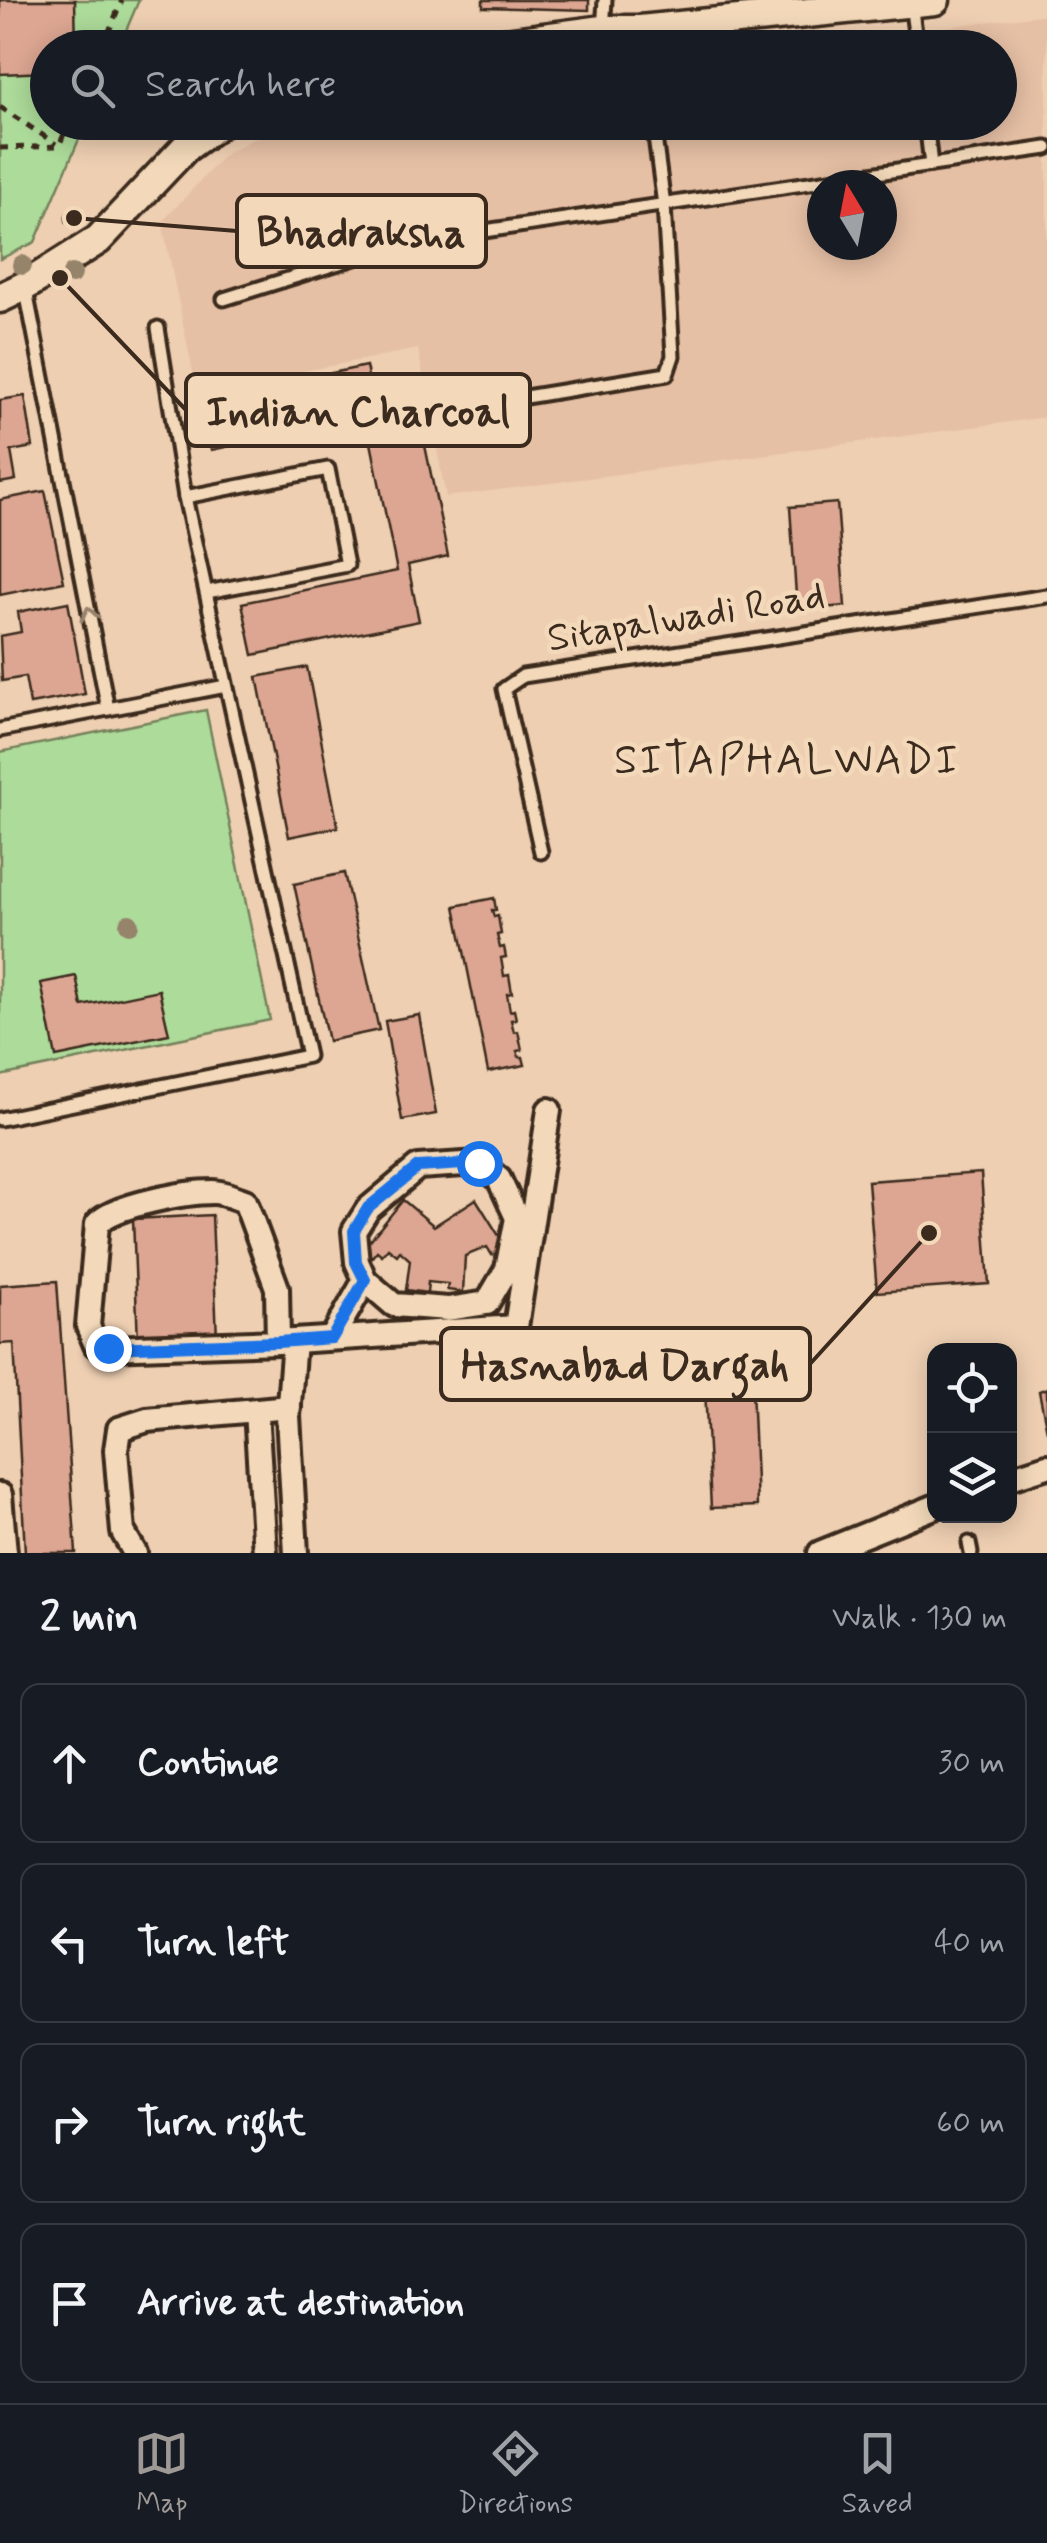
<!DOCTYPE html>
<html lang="en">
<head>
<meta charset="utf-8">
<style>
	body { margin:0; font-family:Mynerve,sans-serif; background:#242831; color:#f1f3f6 }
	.controls { position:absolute; right:30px; bottom:30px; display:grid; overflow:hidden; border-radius:20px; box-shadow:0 5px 25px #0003 }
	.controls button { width:90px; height:90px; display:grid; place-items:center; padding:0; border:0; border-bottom:2px solid #363941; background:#171b24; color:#f1f3f6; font:50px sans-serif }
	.compass { position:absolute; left:807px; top:170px; width:90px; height:90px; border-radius:50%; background:#171b24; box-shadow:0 5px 25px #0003; rotate:350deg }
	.stop { position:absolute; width:30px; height:30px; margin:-22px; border:8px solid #1a73e8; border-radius:50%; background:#fff }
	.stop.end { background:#1a73e8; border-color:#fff; box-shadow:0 2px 10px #0008 }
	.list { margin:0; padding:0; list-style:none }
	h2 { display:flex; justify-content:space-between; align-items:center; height:130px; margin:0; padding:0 40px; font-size:42px }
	h2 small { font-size:32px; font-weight:400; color:#9ea1a6 }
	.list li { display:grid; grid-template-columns:65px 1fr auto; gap:30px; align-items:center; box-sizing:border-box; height:160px; margin:0 20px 20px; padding:0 20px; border:2px solid #363941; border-radius:20px }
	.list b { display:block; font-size:38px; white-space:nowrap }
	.list em { font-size:32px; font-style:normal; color:#9ea1a6 }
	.icon { flex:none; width:55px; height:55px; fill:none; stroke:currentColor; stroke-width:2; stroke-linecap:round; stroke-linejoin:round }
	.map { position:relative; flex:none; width:1047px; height:1553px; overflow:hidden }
	.search { position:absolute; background:#171b24; box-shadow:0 5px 25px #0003; left:30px; right:30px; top:30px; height:110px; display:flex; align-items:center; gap:25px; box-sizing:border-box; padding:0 35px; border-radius:55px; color:#9ea1a6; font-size:38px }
	.sheet { height:850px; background:#171b24 }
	nav { display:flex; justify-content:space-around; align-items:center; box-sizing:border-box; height:140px; border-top:2px solid #363941; background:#171b24; font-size:28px; color:#9ea1a6 }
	nav a { display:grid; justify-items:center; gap:5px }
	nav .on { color:#9f9995 }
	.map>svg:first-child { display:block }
	.built { fill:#e6c0a5; fill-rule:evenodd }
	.green { fill:#addb9a; stroke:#74825c; stroke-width:2.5 }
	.building { fill:#dca692; stroke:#3b2a1e; stroke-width:2.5 }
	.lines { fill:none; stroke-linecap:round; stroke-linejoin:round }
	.service-casing { stroke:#3b2a1e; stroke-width:19 }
	.minor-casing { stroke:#3b2a1e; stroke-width:30 }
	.tertiary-casing { stroke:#3b2a1e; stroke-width:35 }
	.path { stroke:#3b2a1e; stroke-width:5; stroke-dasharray:8 8; stroke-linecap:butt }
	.service { stroke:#f3d9ba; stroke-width:11 }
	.minor { stroke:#f3d9ba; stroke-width:22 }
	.tertiary { stroke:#f3d9ba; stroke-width:28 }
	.tree { fill:#95836b }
	.oneway { stroke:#97826c }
	.route { stroke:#1a73e8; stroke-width:12 }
	.labels { text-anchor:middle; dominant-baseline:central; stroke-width:9; stroke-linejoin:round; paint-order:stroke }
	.street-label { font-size:40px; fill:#3b2a1e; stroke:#f3d9ba }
	.neighbourhood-label { font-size:42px; letter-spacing:2.5px; fill:#3b2a1e; stroke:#f3d9ba }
	.leader { fill:none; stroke:#3b2a1e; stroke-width:4 }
	.callout-dot { fill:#3b2a1e; stroke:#f3d9ba; stroke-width:4 }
	.callout { fill:#f3d9ba; stroke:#3b2a1e; stroke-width:4 }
	.callout-label { font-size:42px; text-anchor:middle; font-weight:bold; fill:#3b2a1e }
</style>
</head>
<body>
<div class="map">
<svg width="1047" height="1553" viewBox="0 0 1047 1553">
	<rect width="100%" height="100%" fill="#eecfb2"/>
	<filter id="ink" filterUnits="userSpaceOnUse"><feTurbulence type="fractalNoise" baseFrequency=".01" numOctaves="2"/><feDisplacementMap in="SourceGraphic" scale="20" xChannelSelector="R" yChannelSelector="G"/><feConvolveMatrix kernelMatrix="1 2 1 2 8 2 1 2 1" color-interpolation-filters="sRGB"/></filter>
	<g filter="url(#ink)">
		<path class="built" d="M1047,14V417L446,497L418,349L197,392L162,222L225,154L283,123L1000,122V48L788,47ZM822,185H882V245H822Z"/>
		<g class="green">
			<polygon points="0,0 139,0 119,47 48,48 48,122 86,123 35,242 0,259"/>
			<polygon points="206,710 270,1020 0,1076 0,752"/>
		</g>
		<g class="building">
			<polygon points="0,0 75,0 76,48 48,48 48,72 0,74"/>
			<polygon points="483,0 589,0 589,10 483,7"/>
			<polygon points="366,366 376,415 417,407 448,556 408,565 419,621 253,655 242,603 397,571 366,418 211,450 200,400"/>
			<polygon points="25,396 33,447 11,451 16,480 0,483 0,400"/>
			<polygon points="45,491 64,582 0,595 0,500"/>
			<polygon points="837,503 845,606 797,610 790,507"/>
			<polygon points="68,602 85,694 30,704 25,677 2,681 0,636 21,632 18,612"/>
			<polygon points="307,667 338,827 289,837 257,677"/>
			<polygon points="344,873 379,1030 328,1041 294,884"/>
			<polygon points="494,898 496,910 492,910 494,917 498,916 501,934 497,935 500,948 504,947 506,957 501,958 504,976 509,975 512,993 507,994 510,1011 514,1010 516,1019 511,1020 514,1032 518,1031 522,1050 517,1051 519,1057 523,1057 525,1065 488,1072 455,906"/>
			<polygon points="76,976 82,1006 159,990 169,1034 56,1057 41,983"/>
			<polygon points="419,1015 436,1114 402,1120 385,1021"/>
			<polygon points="981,1173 989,1284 877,1292 868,1181"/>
			<polygon points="476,1199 506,1247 492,1255 487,1247 465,1256 463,1292 447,1290 448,1284 428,1282 427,1293 406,1290 410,1260 400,1251 397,1255 388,1248 382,1255 377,1251 372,1257 363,1249 403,1200 434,1226"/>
			<polygon points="212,1215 217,1338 138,1342 133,1219"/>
			<polygon points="57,1281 76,1553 25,1553 14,1343 0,1344 0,1285"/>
			<polygon points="752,1387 757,1506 711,1508 705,1389"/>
			<polygon points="1047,1388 1047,1431 1039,1391"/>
		</g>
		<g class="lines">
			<g class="service-casing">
				<g id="service">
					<polyline points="911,3 917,48"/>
					<polyline points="603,30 605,0"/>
					<polyline points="926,122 931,165"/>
					<polyline points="25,286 108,709"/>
					<polyline points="224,299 403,243 1047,148"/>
					<polyline points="507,400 667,374 673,356 664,205 653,122"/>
					<polyline points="185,497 328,469 347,565 207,592"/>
					<polyline points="0,730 226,686"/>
					<polyline points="541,852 504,689 523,676 1047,596"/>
					<polyline points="0,1119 308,1056 185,497 158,328"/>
					<polyline points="969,1543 971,1553"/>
				</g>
			</g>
			<g class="minor-casing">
				<g id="minor">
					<polyline points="332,1338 365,1280 357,1262 354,1231 368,1209 418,1167 479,1163 499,1179 517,1218 507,1269 487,1303 448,1309 394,1305 365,1280"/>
					<polyline points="294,1341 288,1416 296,1553"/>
					<path d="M278,1342L277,1288L245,1201C235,1198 223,1192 213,1192C187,1192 113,1205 97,1224L88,1326L96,1345L108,1348L278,1342L516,1327L549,1110"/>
					<polyline points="256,1411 265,1553"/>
					<polyline points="1010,1478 1047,1466"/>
					<polyline points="0,1495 5,1553"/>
					<polyline points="135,1553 123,1532 116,1450 119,1429 147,1420 289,1407"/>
					<polyline points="820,1553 934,1507"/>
				</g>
			</g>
			<g class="tertiary-casing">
				<g id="tertiary">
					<polyline points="467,48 603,30 640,30 935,0"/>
					<polyline points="0,298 25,286 98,240 185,148 221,122"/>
				</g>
			</g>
			<g class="path">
				<polyline points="102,48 122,0"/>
				<polyline points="0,107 56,144"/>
				<polyline points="0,148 59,146 69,122"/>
			</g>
			<use href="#service" class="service"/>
			<use href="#minor" class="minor"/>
			<use href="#tertiary" class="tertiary"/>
		</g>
		<g class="tree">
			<circle cx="74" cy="218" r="10"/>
			<circle cx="22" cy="265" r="10"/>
			<circle cx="72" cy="274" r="10"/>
			<circle cx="129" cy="924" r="10"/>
		</g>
		<defs><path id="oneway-chevron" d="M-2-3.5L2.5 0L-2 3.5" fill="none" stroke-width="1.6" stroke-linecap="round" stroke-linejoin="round" transform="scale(2.5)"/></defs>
		<use class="oneway" href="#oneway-chevron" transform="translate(89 614) rotate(-101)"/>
	</g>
	<g class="lines" filter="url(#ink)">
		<polyline class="route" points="108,1348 278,1342 332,1338 365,1280 356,1262 354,1231 368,1208 418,1167 479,1163"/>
	</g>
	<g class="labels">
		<g class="street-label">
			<text transform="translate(686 618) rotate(-9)">Sitapalwadi Road</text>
		</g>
		<g class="neighbourhood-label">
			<text x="787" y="761">SITAPHALWADI</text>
		</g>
	</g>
	<path class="leader" d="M74 218L237 231M60 278L186 410M929 1233L810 1364"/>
	<g class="callout-dot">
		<circle cx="74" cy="218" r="10"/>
		<circle cx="60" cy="278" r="10"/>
		<circle cx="929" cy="1233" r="10"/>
	</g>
	<g class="callout">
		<rect x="237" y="195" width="249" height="72" rx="10"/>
		<rect x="186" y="374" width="344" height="72" rx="10"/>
		<rect x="441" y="1328" width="369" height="72" rx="10"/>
	</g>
	<g class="callout-label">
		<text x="361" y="246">Bhadraksha</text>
		<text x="358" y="425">Indian Charcoal</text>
		<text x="625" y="1379">Hasnabad Dargah</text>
	</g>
</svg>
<div class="controls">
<button><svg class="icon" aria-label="locate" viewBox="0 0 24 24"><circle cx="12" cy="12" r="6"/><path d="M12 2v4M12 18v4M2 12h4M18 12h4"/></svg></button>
<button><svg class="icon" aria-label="layers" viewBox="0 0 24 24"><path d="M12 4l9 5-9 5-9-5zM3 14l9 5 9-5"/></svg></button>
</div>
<svg class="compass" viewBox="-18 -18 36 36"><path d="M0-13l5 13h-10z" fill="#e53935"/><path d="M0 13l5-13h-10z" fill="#9ea1a6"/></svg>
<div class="stop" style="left:479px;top:1163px"></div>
<div class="stop end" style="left:108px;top:1348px"></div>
<div class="search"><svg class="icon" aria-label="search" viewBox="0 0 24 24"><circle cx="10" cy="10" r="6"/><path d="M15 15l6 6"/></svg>Search here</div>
</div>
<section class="sheet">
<h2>2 min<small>Walk · 130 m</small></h2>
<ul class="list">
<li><svg class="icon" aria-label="ahead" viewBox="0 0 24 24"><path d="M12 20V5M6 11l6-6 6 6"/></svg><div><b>Continue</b></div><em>30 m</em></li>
<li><svg class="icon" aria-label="left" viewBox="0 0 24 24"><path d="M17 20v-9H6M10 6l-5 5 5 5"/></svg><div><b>Turn left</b></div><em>40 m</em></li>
<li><svg class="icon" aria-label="right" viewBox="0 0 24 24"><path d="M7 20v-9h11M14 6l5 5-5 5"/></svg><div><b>Turn right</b></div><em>60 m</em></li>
<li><svg class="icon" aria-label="arrive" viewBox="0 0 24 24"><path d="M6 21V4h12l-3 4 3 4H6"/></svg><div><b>Arrive at destination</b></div></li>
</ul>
</section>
<nav>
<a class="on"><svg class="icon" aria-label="map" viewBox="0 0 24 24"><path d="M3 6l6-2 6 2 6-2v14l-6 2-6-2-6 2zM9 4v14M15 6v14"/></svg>Map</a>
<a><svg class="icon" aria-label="directions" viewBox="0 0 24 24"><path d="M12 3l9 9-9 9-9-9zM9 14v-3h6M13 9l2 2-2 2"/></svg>Directions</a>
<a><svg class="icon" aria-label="saved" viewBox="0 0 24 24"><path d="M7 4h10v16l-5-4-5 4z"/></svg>Saved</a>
</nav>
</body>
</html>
